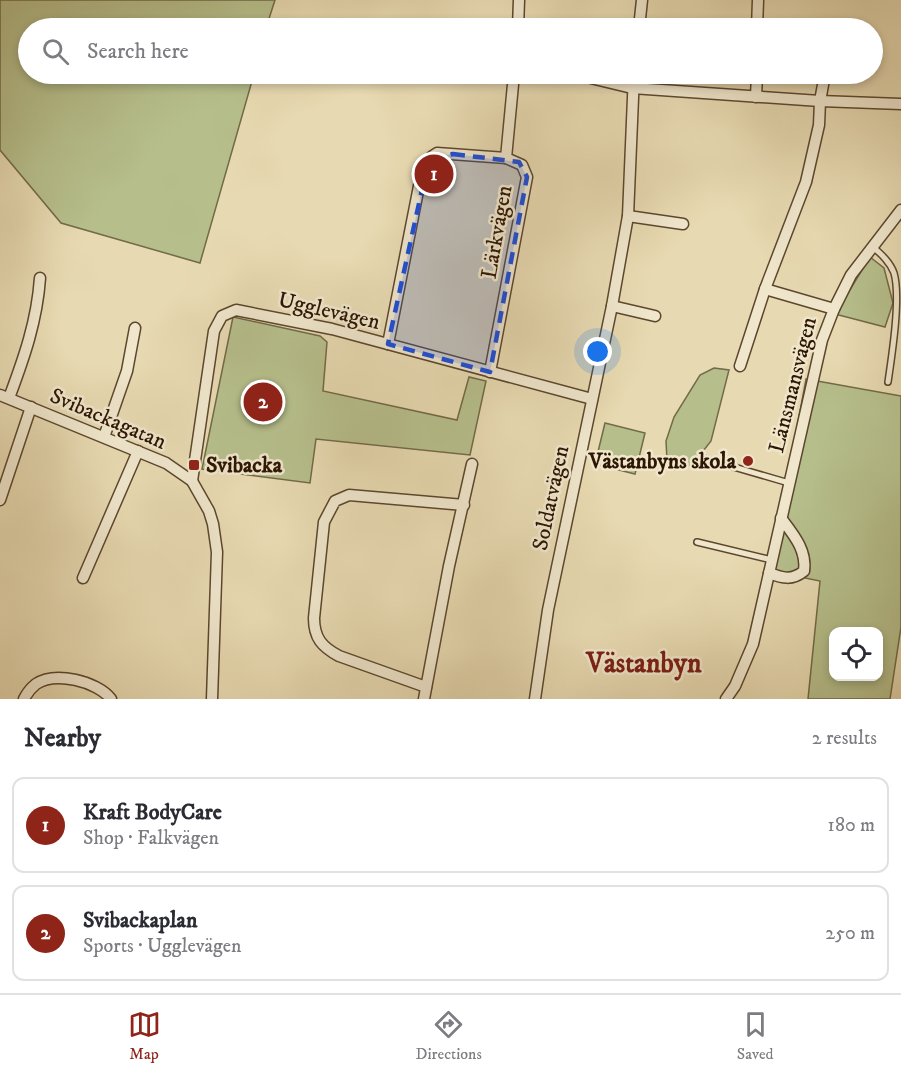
<!DOCTYPE html>
<html lang="en">
<head>
<meta charset="utf-8">
<style>
	body { margin:0; font-family:"IM FELL DW Pica",serif; background:#f7f7f7; color:#2b2b33 }
	.controls { position:absolute; right:18px; bottom:18px; display:grid; overflow:hidden; border-radius:12px; box-shadow:0 3px 9px #0003 }
	.controls button { width:54px; height:54px; display:grid; place-items:center; padding:0; border:0; border-bottom:2px solid #e1e1e2; background:#fff; color:#2b2b33; font:30px sans-serif }
	.you { position:absolute; left:598px; top:352px; width:21px; height:21px; margin:-15px; border:4px solid #fff; border-radius:50%; background:#1a73e8; box-shadow:0 0 0 9px #1a73e833 }
	.badge { display:grid; place-items:center; width:39px; height:39px; border-radius:50%; background:#8f2418; color:#fff; font-size:20px; font-weight:700 }
	.pin { position:absolute; translate:-50% -50%; border:3px solid #fff; box-shadow:0 2px 6px #0006 }
	.list { margin:0; padding:0; list-style:none }
	h2 { display:flex; justify-content:space-between; align-items:center; height:78px; margin:0; padding:0 24px; font-size:26px }
	h2 small { font-size:20px; font-weight:400; color:#7c7c81 }
	.list li { display:grid; grid-template-columns:39px 1fr auto; gap:18px; align-items:center; box-sizing:border-box; height:96px; margin:0 12px 12px; padding:0 12px; border:2px solid #e1e1e2; border-radius:12px }
	.list b { display:block; font-size:22px; white-space:nowrap }
	.list p { margin:0; font-size:20px; white-space:nowrap; color:#7c7c81 }
	.list em { font-size:20px; font-style:normal; color:#7c7c81 }
	.icon { flex:none; width:33px; height:33px; fill:none; stroke:currentColor; stroke-width:2; stroke-linecap:round; stroke-linejoin:round }
	.map { position:relative; flex:none; width:901px; height:699px; overflow:hidden }
	.search { position:absolute; background:#fff; box-shadow:0 3px 9px #0003; left:18px; right:18px; top:18px; height:66px; display:flex; align-items:center; gap:15px; box-sizing:border-box; padding:0 21px; border-radius:33px; color:#7c7c81; font-size:22px }
	.sheet { height:294px; background:#fff }
	nav { display:flex; justify-content:space-around; align-items:center; box-sizing:border-box; height:84px; border-top:2px solid #e1e1e2; background:#fff; font-size:16px; color:#7c7c81 }
	nav a { display:grid; justify-items:center; gap:3px }
	nav .on { color:#8f2418 }
	.map>svg:first-child { display:block }
	.green { fill:#b6bf8c; stroke:#726a48; stroke-width:1.5; fill-rule:evenodd }
	.lines { fill:none; stroke-linecap:round; stroke-linejoin:round }
	.service-casing { stroke:#5c472e; stroke-width:8 }
	.minor-casing { stroke:#5c472e; stroke-width:13 }
	.service { stroke:#efe6cc; stroke-width:5 }
	.minor { stroke:#efe6cc; stroke-width:10 }
	.marked { fill:#1d4ed8; fill-opacity:0.2; stroke:#1d4ed8; stroke-width:4.5; stroke-dasharray:12 8; stroke-linejoin:round }
	.poi-dot { fill:#8f2418; stroke:#efe6cc; stroke-width:2 }
	.labels { text-anchor:middle; dominant-baseline:central; stroke-width:5; stroke-linejoin:round; paint-order:stroke }
	.street-label { font-size:22px; fill:#2d1603; stroke:#efe6cc }
	.poi-label { font-size:22px; font-weight:bold; fill:#2d1603; stroke:#efe6cc; text-anchor:end }
	.district-label { font-size:28px; font-weight:bold; fill:#7a1f14; stroke:#efe6cc }
</style>
</head>
<body>
<div class="map">
<svg width="901" height="699" viewBox="0 0 901 699">
	<rect width="100%" height="100%" fill="#e7d9b1"/>
	<filter id="stains"><feTurbulence type="fractalNoise" baseFrequency=".00333" numOctaves="4"/><feColorMatrix values="0 0 0 0 .2 0 0 0 0 .09 0 0 0 0 .02 0 0 0 .5 -.17"/></filter>
	<radialGradient id="worn" r=".72"><stop offset=".6" stop-color="#630" stop-opacity="0"/><stop offset="1" stop-color="#630" stop-opacity=".3"/></radialGradient>
	<g class="green">
		<polygon points="0,0 275,0 266,28 28,28 28,74 254,74 200,263 61,223 0,150"/>
		<polygon points="870,257 884,268 893,303 885,327 835,314"/>
		<polygon points="233,317 320,336 327,342 323,391 457,420 469,377 486,381 470,455 316,439 310,483 202,469"/>
		<polygon points="714,368 729,370 711,441 693,464 675,470 667,460 666,441 674,417 700,375"/>
		<path d="M806,379L901,396V627L890,699H808L820,581L766,570L787,481ZM834,632H878V676H834Z"/>
		<polygon points="605,423 645,433 635,474 595,464"/>
	</g>
	<g class="lines">
		<g class="service-casing">
			<g id="service">
				<path d="M873,247C881,254 890,262 894,273C901,297 892,355 888,382"/>
				<polyline points="703,458 789,483"/>
				<polyline points="697,542 772,560"/>
			</g>
		</g>
		<g class="minor-casing">
			<g id="minor">
				<polyline points="518,28 519,0"/>
				<polyline points="639,28 642,0"/>
				<polyline points="757,28 758,0"/>
				<polyline points="574,74 632,88 820,101 901,104"/>
				<polyline points="756,97 757,74"/>
				<polyline points="628,216 683,224"/>
				<polyline points="765,289 834,309"/>
				<polyline points="612,306 655,316"/>
				<path d="M388,344L420,181C422,168 425,160 437,153L506,158"/>
				<polyline points="740,366 765,289 806,182 819,125 820,101 825,74"/>
				<polyline points="490,372 527,177 522,165 506,158 514,74"/>
				<polyline points="0,395 166,463 192,481 209,511 213,524 217,552 212,699"/>
				<path d="M9,398C24,358 37,321 40,278"/>
				<polyline points="104,437 127,371 135,328"/>
				<polyline points="192,481 214,331 222,316 236,310 332,329 592,399"/>
				<polyline points="0,500 31,407"/>
				<path d="M769,573C782,578 792,581 804,571C807,550 793,534 781,518"/>
				<polyline points="83,578 138,451"/>
				<path d="M426,687L339,656C322,647 314,638 314,618L324,522L335,501L349,495L464,505"/>
				<path d="M24,699C27,693 31,688 36,684C55,671 97,681 111,699"/>
				<polyline points="424,699 449,566 472,464"/>
				<polyline points="535,699 548,610 612,306 628,216 634,74"/>
				<polyline points="726,699 735,686 753,644 822,340 834,309 851,275 901,210"/>
			</g>
		</g>
		<use href="#service" class="service"/>
		<use href="#minor" class="minor"/>
	</g>
	<path class="marked" d="M453,154L519,162L527,177L490,372L388,344L429,158Z"/>
	<g class="poi-dot">
		<circle cx="748" cy="461" r="6"/>
		<rect x="188" y="459" width="12" height="12" rx="3"/>
	</g>
	<g class="labels">
		<g class="street-label">
			<text transform="translate(497 232) rotate(-80)">Lärkvägen</text>
			<text transform="translate(329 311) rotate(13)">Ugglevägen</text>
			<text transform="translate(793 385) rotate(-76)">Länsmansvägen</text>
			<text transform="translate(108 419) rotate(23)">Svibackagatan</text>
			<text transform="translate(551 498) rotate(-78)">Soldatvägen</text>
		</g>
		<g class="poi-label">
			<text x="736" y="461">Västanbyns skola</text>
			<text x="206" y="465" text-anchor="start">Svibacka</text>
		</g>
		<g class="district-label">
			<text x="644" y="663">Västanbyn</text>
		</g>
	</g>
	<rect width="100%" height="100%" filter="url(#stains)"/>
	<rect width="100%" height="100%" fill="url(#worn)"/>
</svg>
<div class="controls">
<button><svg class="icon" aria-label="locate" viewBox="0 0 24 24"><circle cx="12" cy="12" r="6"/><path d="M12 2v4M12 18v4M2 12h4M18 12h4"/></svg></button>
</div>
<div class="you"></div>
<div class="pin badge" style="left:434px;top:174px">1</div>
<div class="pin badge" style="left:263px;top:402px">2</div>
<div class="search"><svg class="icon" aria-label="search" viewBox="0 0 24 24"><circle cx="10" cy="10" r="6"/><path d="M15 15l6 6"/></svg>Search here</div>
</div>
<section class="sheet">
<h2>Nearby<small>2 results</small></h2>
<ul class="list">
<li><span class="badge">1</span><div><b>Kraft BodyCare</b><p>Shop · Falkvägen</p></div><em>180 m</em></li>
<li><span class="badge">2</span><div><b>Svibackaplan</b><p>Sports · Ugglevägen</p></div><em>250 m</em></li>
</ul>
</section>
<nav>
<a class="on"><svg class="icon" aria-label="map" viewBox="0 0 24 24"><path d="M3 6l6-2 6 2 6-2v14l-6 2-6-2-6 2zM9 4v14M15 6v14"/></svg>Map</a>
<a><svg class="icon" aria-label="directions" viewBox="0 0 24 24"><path d="M12 3l9 9-9 9-9-9zM9 14v-3h6M13 9l2 2-2 2"/></svg>Directions</a>
<a><svg class="icon" aria-label="saved" viewBox="0 0 24 24"><path d="M7 4h10v16l-5-4-5 4z"/></svg>Saved</a>
</nav>
</body>
</html>
